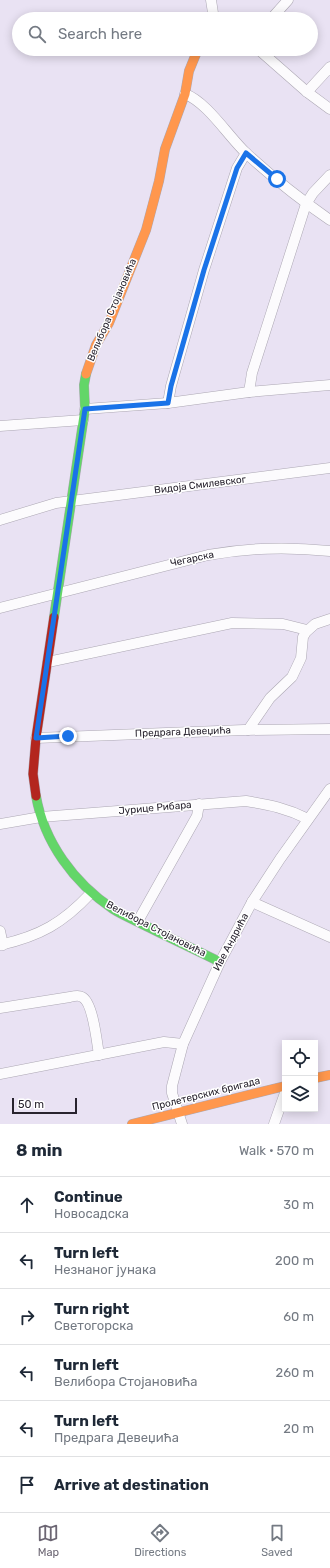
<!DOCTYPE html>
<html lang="en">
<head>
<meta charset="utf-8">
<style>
	body { margin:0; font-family:Rubik,sans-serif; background:#f6f6f7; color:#1f2937 }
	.controls { position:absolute; right:12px; bottom:12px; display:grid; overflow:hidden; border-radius:0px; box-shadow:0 2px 10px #0003 }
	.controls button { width:36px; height:36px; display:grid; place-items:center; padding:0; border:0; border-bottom:1px solid #e0e1e3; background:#fff; color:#1f2937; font:20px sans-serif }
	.scale { position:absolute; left:12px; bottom:10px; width:65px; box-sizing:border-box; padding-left:4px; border:2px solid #28232e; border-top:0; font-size:11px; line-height:14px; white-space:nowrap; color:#28232e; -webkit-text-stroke:3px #fff; paint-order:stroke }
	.stop { position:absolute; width:12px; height:12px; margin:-9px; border:3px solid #1a73e8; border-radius:50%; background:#fff }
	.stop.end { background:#1a73e8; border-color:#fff; box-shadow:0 1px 4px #0008 }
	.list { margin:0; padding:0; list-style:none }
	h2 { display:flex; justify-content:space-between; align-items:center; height:52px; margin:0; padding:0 16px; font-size:17px }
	h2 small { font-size:13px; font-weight:400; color:#747a83 }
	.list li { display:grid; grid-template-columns:26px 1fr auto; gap:12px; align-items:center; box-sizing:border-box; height:56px; padding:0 16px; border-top:1px solid #e0e1e3 }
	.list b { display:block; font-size:15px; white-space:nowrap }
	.list p { margin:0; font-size:13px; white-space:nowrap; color:#747a83 }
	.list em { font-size:13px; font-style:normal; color:#747a83 }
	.icon { flex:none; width:22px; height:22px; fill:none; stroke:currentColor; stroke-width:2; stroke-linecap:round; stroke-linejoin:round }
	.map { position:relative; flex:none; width:330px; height:1124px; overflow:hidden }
	.search { position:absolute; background:#fff; box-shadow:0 2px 10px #0003; left:12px; right:12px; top:12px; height:44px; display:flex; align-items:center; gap:10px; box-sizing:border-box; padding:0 14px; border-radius:22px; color:#747a83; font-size:15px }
	.sheet { height:388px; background:#fff }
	nav { display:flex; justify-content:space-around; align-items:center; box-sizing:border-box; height:56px; border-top:1px solid #e0e1e3; background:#fff; font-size:11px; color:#747a83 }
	nav a { display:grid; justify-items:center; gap:2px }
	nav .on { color:#6c6673 }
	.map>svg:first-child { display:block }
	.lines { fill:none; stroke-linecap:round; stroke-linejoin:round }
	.street-casing { stroke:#aca7b3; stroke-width:11 }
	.fast-casing { stroke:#aca7b3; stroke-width:10 }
	.slow-casing { stroke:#aca7b3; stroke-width:10 }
	.jam-casing { stroke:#aca7b3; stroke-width:10 }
	.street { stroke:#fcfbfd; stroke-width:10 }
	.fast { stroke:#63d668; stroke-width:9 }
	.slow { stroke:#ff974d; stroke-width:9 }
	.jam { stroke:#b3261e; stroke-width:9 }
	.route { stroke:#1a73e8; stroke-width:5 }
	.labels { text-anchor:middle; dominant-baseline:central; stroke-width:3; stroke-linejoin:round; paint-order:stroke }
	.street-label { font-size:10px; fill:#28232e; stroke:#fff }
</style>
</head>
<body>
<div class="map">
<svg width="330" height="1124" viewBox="0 0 330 1124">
	<rect width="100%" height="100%" fill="#e9e2f3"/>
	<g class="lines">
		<g class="street-casing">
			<g id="street">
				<polyline points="210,19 213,13 211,0"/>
				<polyline points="271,19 288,0"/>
				<polyline points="258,49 307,92 330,109"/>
				<polyline points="307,92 330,67"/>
				<path d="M185,94C207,102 228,136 246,153C272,177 301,200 330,220"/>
				<polyline points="249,392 252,373 306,204 313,193 330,175"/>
				<polyline points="168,403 171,386 204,270 237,168 246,153"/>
				<polyline points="85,409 168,403 249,392 330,385"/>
				<polyline points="0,426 83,420"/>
				<polyline points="0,520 56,503 330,468"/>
				<path d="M0,608L208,555C246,548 291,547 330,551"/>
				<polyline points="48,662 232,623 283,624 307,630"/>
				<polyline points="248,730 270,698 292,677 301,658 303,637 306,632 315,624 330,619"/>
				<polyline points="36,738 244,730 330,729"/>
				<path d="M0,824L41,817L246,801C270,805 286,808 308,819"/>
				<polyline points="252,902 330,937"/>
				<polyline points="138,921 197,816 199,804"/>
				<polyline points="0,931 3,945"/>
				<path d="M0,945C40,936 63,923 91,893"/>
				<path d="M0,1008L70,997C74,996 79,995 82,997C93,1002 97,1043 99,1055"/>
				<polyline points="0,1074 164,1042 183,1044"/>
				<polyline points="182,1124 172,1093 172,1086 183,1044 220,962 252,902 280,859 330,789"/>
				<polyline points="274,1124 285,1093"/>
			</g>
		</g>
		<g class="fast-casing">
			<g id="fast">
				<polyline points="54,617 85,409 84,385 86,374"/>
				<path d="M36,796C44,842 74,883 113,909C124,916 137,921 148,927C172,939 196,950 220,962"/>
			</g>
		</g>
		<g class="slow-casing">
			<g id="slow">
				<polyline points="86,374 96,345 109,323 146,230 159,181 165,149 185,94 189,71 198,49"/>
				<polyline points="315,1078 330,1075"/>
				<polyline points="132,1124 285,1086"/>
			</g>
		</g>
		<g class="jam-casing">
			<polyline id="jam" points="36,796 33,774 36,738 54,617"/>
		</g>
		<use href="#street" class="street"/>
		<use href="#fast" class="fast"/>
		<use href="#slow" class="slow"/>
		<use href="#jam" class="jam"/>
	</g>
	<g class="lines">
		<polyline class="route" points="68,736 36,738 85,409 168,403 171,386 204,270 237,168 246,153 277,179"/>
	</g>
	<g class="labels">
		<g class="street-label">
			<text transform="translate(112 310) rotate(-67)">Велибора Стојановића</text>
			<text transform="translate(200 485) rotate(-7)">Видоја Смилевског</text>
			<text transform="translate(192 559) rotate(-12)">Чегарска</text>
			<text transform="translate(183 732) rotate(-2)">Предрага Девеџића</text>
			<text transform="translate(155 808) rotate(-5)">Јурице Рибара</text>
			<text transform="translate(156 929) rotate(27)">Велибора Стојановића</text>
			<text transform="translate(231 942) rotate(-62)">Иве Андрића</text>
			<text transform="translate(206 1094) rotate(-14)">Пролетерских бригада</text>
		</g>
	</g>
</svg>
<div class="controls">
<button><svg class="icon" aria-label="locate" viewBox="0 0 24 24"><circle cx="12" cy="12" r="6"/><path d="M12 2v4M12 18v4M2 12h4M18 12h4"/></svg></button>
<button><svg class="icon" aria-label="layers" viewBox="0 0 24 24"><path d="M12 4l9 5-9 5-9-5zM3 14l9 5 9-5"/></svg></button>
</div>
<div class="scale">50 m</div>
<div class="stop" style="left:277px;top:179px"></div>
<div class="stop end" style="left:68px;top:736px"></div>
<div class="search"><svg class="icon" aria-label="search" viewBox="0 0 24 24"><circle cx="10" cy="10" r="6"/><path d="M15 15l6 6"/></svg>Search here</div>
</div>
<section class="sheet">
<h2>8 min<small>Walk · 570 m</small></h2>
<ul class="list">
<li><svg class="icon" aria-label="ahead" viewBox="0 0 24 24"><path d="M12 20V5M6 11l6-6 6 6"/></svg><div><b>Continue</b><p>Новосадска</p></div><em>30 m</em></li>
<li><svg class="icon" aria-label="left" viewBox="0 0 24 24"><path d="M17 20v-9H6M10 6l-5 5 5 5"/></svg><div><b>Turn left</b><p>Незнаног јунака</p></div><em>200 m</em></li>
<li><svg class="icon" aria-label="right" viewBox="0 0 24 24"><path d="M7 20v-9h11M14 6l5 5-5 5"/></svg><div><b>Turn right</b><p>Светогорска</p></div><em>60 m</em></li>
<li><svg class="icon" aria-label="left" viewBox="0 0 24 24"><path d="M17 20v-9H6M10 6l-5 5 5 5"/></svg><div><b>Turn left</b><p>Велибора Стојановића</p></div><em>260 m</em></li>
<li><svg class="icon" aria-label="left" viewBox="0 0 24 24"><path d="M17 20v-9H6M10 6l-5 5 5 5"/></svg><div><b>Turn left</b><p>Предрага Девеџића</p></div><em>20 m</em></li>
<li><svg class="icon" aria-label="arrive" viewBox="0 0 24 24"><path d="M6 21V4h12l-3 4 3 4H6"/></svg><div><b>Arrive at destination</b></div></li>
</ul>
</section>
<nav>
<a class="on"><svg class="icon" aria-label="map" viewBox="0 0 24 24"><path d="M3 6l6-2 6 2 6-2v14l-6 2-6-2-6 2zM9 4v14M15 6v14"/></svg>Map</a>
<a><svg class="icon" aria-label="directions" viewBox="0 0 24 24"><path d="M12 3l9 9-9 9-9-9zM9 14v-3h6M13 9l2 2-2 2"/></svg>Directions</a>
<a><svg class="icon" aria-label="saved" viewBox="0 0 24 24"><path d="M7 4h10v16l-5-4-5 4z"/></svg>Saved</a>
</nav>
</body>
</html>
